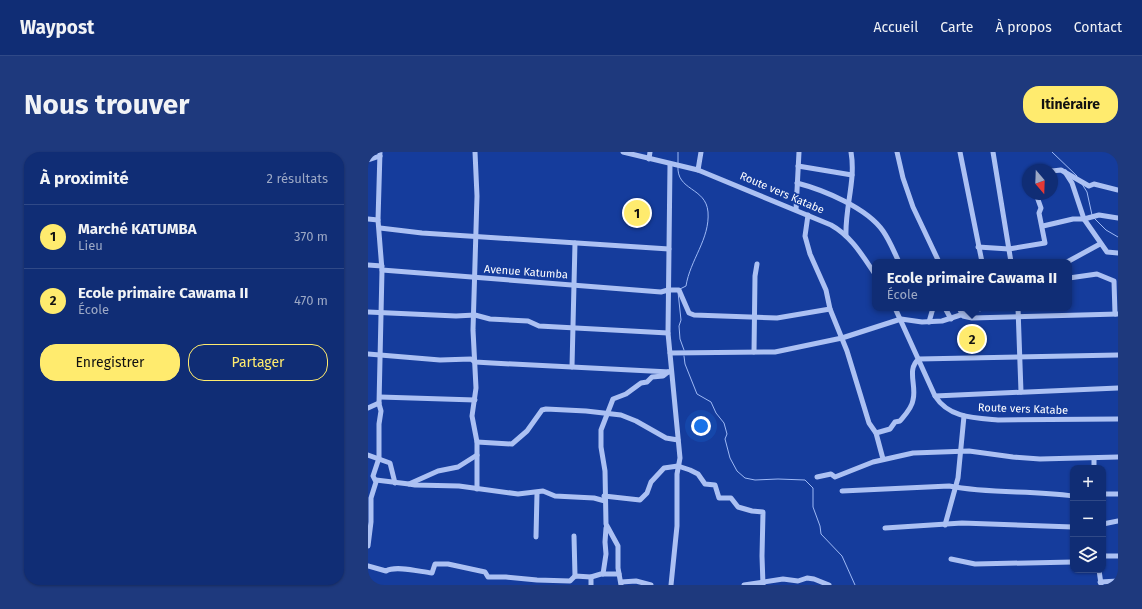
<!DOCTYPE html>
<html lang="fr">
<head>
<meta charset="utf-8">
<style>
	body { margin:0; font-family:"Fira Sans",sans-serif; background:#1e397d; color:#f1f3f6 }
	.controls { position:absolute; right:12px; bottom:12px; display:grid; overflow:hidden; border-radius:8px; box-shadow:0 1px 3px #0004 }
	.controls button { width:36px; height:36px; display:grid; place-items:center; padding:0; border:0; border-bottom:1px solid #304987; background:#102d75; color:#f1f3f6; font:20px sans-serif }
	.compass { position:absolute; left:654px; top:12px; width:36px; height:36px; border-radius:50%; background:#102d75; box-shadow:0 1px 3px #0004; rotate:161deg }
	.you { position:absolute; left:333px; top:274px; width:14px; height:14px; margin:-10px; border:3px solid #fff; border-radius:50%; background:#1a73e8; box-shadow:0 0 0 6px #1a73e833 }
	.badge { display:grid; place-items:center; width:26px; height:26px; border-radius:50%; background:#ffeb6e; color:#111; font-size:13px; font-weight:700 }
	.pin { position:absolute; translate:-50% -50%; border:2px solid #fff; box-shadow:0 1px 4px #0006 }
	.popup { position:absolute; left:504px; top:107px; width:200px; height:52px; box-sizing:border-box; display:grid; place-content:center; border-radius:8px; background:#102d75; filter:drop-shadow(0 1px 3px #0005); font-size:13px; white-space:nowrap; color:#9ca8c5 }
	.popup b { font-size:15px; color:#f1f3f6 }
	.popup::after { content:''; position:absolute; left:50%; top:100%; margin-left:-8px; border:8px solid transparent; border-top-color:#102d75 }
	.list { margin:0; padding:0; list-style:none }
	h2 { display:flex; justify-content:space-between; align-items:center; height:52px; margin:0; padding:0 16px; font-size:17px }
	h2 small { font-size:13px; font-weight:400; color:#9ca8c5 }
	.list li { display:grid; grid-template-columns:26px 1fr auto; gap:12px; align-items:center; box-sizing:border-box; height:64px; padding:0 16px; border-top:1px solid #304987 }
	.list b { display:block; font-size:15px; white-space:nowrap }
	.list p { margin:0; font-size:13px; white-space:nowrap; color:#9ca8c5 }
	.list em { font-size:13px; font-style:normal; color:#9ca8c5 }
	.actions { display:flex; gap:8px; padding:12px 16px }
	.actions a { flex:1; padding:9px 0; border:1px solid #ffeb6e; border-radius:16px; text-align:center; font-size:14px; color:#ffeb6e }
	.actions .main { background:#ffeb6e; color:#111 }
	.icon { flex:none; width:22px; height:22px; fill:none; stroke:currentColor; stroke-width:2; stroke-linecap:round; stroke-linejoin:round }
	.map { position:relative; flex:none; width:750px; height:433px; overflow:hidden; border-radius:16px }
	header { display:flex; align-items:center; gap:24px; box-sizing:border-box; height:56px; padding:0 20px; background:#102d75; border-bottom:1px solid #304987 }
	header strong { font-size:19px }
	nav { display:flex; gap:22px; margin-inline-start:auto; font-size:14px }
	.intro { display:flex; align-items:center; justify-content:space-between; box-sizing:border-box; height:96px; padding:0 24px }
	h1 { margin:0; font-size:28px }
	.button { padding:10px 18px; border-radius:16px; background:#ffeb6e; color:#111; font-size:14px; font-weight:700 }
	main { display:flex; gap:24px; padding:0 24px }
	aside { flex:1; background:#102d75; border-radius:16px; box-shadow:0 1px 3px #0004 }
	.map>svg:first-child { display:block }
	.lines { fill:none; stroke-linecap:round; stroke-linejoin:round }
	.stream { stroke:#9eb9f5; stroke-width:1 }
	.minor { stroke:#acc1f3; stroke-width:5 }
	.labels { text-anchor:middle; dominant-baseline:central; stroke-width:3.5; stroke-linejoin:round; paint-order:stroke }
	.street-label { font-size:11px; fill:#fff; stroke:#153c9c }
</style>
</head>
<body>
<header>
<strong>Waypost</strong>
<nav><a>Accueil</a><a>Carte</a><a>À propos</a><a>Contact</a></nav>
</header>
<div class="intro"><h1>Nous trouver</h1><a class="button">Itinéraire</a></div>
<main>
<aside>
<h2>À proximité<small>2 résultats</small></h2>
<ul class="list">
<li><span class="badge">1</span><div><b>Marché KATUMBA</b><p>Lieu</p></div><em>370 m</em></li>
<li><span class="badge">2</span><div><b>Ecole primaire Cawama II</b><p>École</p></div><em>470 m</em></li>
</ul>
<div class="actions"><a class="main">Enregistrer</a><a>Partager</a></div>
</aside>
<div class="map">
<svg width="750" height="433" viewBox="0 0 750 433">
	<rect width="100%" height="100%" fill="#153c9c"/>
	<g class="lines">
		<g class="stream">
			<polyline points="310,0 310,11"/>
			<polyline points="684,0 709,24"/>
			<path d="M310,14C308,39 338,35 340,60C342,87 322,108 318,134L312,137"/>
			<polyline points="714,32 719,40 724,63"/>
			<polyline points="726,66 738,78 750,85"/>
			<polyline points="310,140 313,168 311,174 312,187 316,198"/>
			<polyline points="316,204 317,212 329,242 343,250 348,261 356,271 359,282 357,287 362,306 369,319 377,326 387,328 410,327 437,328 445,336 445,355 452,374 453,382 474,404 487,433"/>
		</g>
		<g class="minor">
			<polyline points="107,0 109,44 105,178 108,236 104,264 109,290 109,337"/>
			<path d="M255,0L330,18L463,73C483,84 494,103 507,122"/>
			<polyline points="529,0 535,26 545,55 571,110"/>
			<polyline points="592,0 614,110"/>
			<polyline points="625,0 643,110"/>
			<polyline points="281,7 282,0"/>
			<polyline points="0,8 12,4"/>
			<polyline points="302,12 300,181 312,306 309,322 309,374 303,433"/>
			<polyline points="430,14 484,23"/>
			<polyline points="330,18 333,0"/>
			<polyline points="684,19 693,18 721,34 726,32 750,38"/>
			<path d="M429,31C456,38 499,56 515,79C522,89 526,100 531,110"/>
			<polyline points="428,58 431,0"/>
			<polyline points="440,63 437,84 442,102 458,138 462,157 479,199 501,271 508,281 515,307"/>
			<polyline points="750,66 731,63 716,67 739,100 750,101"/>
			<polyline points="0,67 10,68"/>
			<polyline points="675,74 705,67 716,67 704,31 697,20"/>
			<polyline points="12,76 54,81 301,97"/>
			<path d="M478,83C477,55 488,28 483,0"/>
			<polyline points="610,95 641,97 677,91 671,61 673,56 668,42"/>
			<polyline points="699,110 732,92"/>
			<polyline points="0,113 14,114"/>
			<polyline points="14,118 293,140 300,138 311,138 321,161 326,163 409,166 462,157"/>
			<polyline points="701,126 729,122 746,129 747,162"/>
			<path d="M527,156L567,244C581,266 606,266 630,268L750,267"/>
			<polyline points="577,156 583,167"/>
			<polyline points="591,156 595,164 604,166 750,162"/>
			<polyline points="650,156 653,240"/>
			<polyline points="0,160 88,164 107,163 122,167 160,169 171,174 300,181"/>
			<polyline points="561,170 565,156"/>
			<polyline points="386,200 387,124 389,112"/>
			<polyline points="302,201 407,200 474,186 533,167 554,170 574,169 614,156"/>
			<polyline points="0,202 72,208 103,207 107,210 124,211 302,220"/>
			<polyline points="204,215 207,91"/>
			<polyline points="567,244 750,236"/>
			<polyline points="12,245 107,248"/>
			<polyline points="0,256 11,251"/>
			<path d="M508,281L522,277L527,270L532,269C537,263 544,256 545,248C549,234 538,217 551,207L750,203"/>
			<polyline points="109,290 144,292 159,279 174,258 178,257 218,259 253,263 268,269 298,286 310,288"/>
			<polyline points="0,303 22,311 27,331"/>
			<polyline points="726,307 726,316"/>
			<polyline points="449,325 463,322 467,325 505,310 545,301 601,299 645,305 672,307 750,305"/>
			<polyline points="8,328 41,332 70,319 90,315 109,303"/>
			<polyline points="41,332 47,333 91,334 150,342 175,339 187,344 226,346 237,349"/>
			<path d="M474,339L581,334C622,342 664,338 705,344"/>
			<polyline points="735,342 750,342"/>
			<polyline points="236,344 272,348 279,341 283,330 296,316 310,314 322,318 330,322 337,332 347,333 351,346 363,346 370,355 384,359 395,360 394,404 395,433"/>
			<polyline points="735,372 750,369"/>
			<polyline points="577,373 590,326 596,264"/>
			<polyline points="517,376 594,371 705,375"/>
			<polyline points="206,384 207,424"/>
			<polyline points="168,385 169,341"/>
			<polyline points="0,394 3,370 3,346 8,330 5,324 11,306 11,272 13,259 11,252 14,118 10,68 12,0"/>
			<polyline points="735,404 750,404"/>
			<polyline points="583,407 607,412 705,410"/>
			<path d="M0,414L18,419C28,413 53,420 64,421L67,412H80L117,420L120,425H138L169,428L202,429L207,424L223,425L233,422H251"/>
			<polyline points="731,418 733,432"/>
			<polyline points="235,422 238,402 237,390 238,376"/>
			<polyline points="253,430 268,429 283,433"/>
			<polyline points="732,430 750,429"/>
			<polyline points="223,433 223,425"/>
			<polyline points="253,433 250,416 250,394 238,372 237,319 233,295 233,278 245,247 258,242 273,231 279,230 284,225 295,224 300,220"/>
			<polyline points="376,433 415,427 430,429 439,426 446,427 461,433"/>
		</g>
	</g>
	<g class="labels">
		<g class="street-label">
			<text transform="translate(414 41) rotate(23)">Route vers Katabe</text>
			<text transform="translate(158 120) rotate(4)">Avenue Katumba</text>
			<text transform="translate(655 257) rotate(2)">Route vers Katabe</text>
		</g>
	</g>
</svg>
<div class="controls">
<button>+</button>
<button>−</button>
<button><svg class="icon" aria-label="layers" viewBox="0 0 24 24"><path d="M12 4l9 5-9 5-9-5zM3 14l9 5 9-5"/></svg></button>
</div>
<svg class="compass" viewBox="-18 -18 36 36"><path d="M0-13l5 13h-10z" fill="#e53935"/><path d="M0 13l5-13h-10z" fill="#9ca8c5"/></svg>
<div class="you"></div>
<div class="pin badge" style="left:269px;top:61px">1</div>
<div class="pin badge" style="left:604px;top:187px">2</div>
<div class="popup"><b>Ecole primaire Cawama II</b>École</div>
</div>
</main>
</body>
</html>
